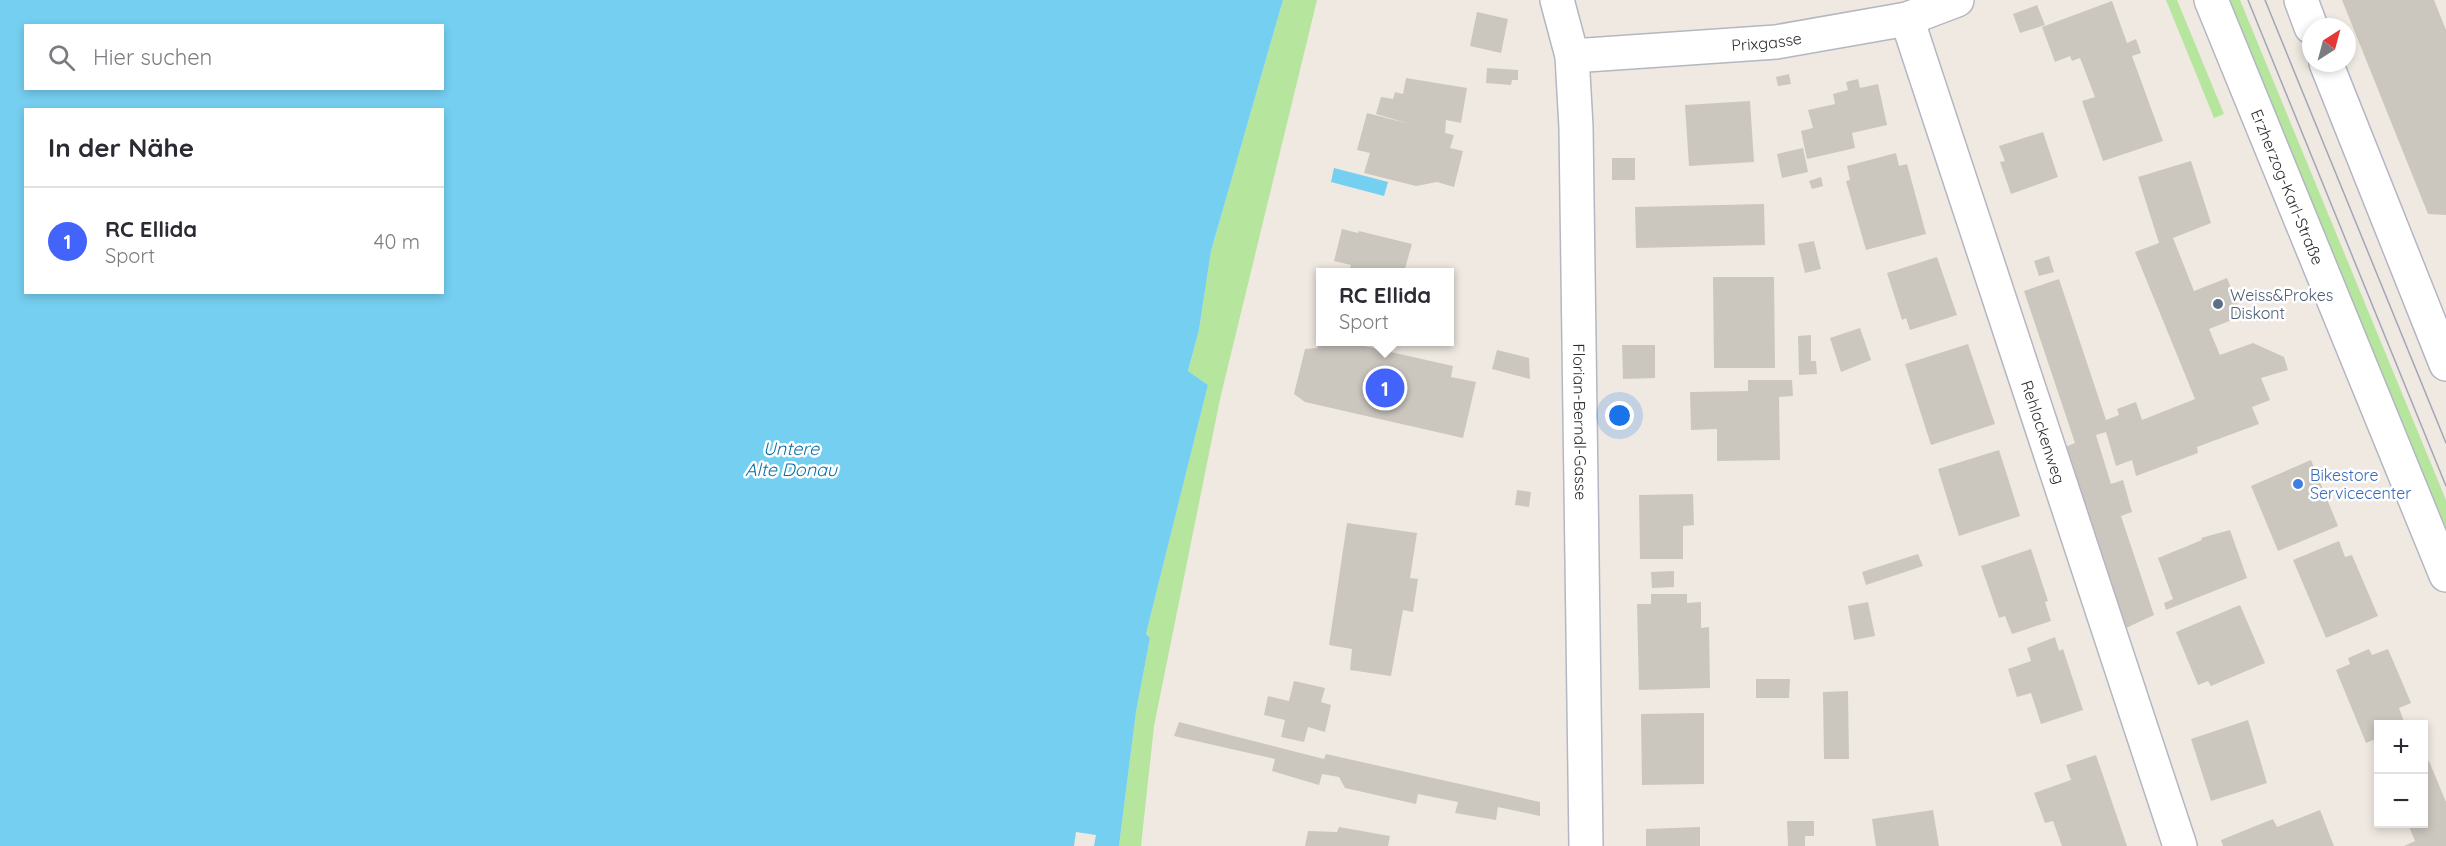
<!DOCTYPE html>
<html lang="de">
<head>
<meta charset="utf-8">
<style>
	body { margin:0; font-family:Quicksand,sans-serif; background:#f2f2f3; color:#2b2b33 }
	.controls { position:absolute; right:18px; bottom:18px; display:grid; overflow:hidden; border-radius:0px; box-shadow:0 3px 9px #0003 }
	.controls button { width:54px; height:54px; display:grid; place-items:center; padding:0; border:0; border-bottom:2px solid #e1e1e2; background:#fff; color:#2b2b33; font:30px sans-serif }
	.compass { position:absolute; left:2302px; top:18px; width:54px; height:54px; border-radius:50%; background:#fff; box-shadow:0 3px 9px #0003; rotate:36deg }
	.you { position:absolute; left:1620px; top:416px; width:21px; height:21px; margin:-15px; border:4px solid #fff; border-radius:50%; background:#1a73e8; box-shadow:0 0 0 9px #1a73e833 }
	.badge { display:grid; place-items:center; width:39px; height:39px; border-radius:50%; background:#4264fb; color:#fff; font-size:20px; font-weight:700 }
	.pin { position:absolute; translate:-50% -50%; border:3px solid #fff; box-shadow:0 2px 6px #0006 }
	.popup { position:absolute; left:1316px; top:268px; width:138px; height:78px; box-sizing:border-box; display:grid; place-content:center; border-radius:0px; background:#fff; filter:drop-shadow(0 2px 4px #0005); font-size:20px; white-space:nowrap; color:#7c7c81 }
	.popup b { font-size:22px; color:#2b2b33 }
	.popup::after { content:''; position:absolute; left:50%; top:100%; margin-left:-12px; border:12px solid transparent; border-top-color:#fff }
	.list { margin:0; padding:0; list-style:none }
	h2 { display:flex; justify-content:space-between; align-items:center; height:78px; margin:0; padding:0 24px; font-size:26px }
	h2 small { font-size:20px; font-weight:400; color:#7c7c81 }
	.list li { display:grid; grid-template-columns:39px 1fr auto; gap:18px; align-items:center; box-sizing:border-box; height:108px; padding:0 24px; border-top:2px solid #e1e1e2 }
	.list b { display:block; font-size:22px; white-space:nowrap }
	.list p { margin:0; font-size:20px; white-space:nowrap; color:#7c7c81 }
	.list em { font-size:20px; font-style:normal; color:#7c7c81 }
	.icon { flex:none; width:33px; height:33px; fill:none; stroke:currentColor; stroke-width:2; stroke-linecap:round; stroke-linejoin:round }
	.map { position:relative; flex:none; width:2446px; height:846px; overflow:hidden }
	.search { position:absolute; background:#fff; box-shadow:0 3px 9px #0003; left:24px; top:24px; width:420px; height:66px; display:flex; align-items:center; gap:15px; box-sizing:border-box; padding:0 21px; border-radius:0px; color:#7c7c81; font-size:22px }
	.panel { position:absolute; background:#fff; box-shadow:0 3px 9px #0003; left:24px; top:108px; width:420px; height:186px; border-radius:0px }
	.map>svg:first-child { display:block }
	.green { fill:#b6e59e }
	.water { fill:#75cff0; fill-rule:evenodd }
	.pier { fill:#efe9e1 }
	.building { fill:#cbc7bf }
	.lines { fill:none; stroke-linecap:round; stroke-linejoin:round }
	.street-casing { stroke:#b4b7c1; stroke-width:36 }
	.secondary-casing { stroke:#b4b7c1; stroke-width:36 }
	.street { stroke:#fff; stroke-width:33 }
	.secondary { stroke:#fff; stroke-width:33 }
	.tram { stroke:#a3a6b8; stroke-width:1.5 }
	.service-dot { fill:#5c6f8a; stroke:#fff; stroke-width:2 }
	.shop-dot { fill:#3f7fe0; stroke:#fff; stroke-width:2 }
	.labels { text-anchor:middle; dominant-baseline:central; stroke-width:5; stroke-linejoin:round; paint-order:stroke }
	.street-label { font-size:16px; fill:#2e2e2e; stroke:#fff }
	.service-label { font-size:16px; fill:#4e5e75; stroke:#fff; text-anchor:start }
	.shop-label { font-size:16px; fill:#366cbe; stroke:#fff; text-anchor:start }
	.water-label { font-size:18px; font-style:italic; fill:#0d6fa3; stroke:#fff }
</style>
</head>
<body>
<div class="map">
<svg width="2446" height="846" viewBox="0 0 2446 846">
	<rect width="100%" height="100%" fill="#efe9e1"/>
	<g class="green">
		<polygon points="1283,0 1317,0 1220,399 1154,726 1141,846 1119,846 1136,712 1150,638 1146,634 1208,385 1188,371 1199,330 1211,251"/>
		<polygon points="2166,0 2177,0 2224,114 2214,118"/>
		<polygon points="2220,0 2240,0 2446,500 2446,552"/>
	</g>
	<g class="water">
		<path d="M0,0H1283L1211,251L1199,330L1188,371L1208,385L1146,634L1150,638L1136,712L1119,846H0ZM26,26H442V88H26ZM26,110H442V292H26Z"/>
		<polygon points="1334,168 1388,182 1384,196 1331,182"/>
	</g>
	<polygon class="pier" points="1076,832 1096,835 1094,846 1074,846"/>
	<g class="building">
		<polygon points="2342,0 2434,0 2446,30 2446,215 2428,214"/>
		<polygon points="2112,1 2127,43 2136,39 2141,53 2132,56 2163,141 2103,161 2082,101 2095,97 2080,58 2072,61 2070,56 2055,62 2042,27"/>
		<polygon points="2037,5 2045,25 2020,33 2013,14"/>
		<polygon points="1477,12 1508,19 1501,53 1470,46"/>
		<polygon points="1487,68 1518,70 1518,80 1512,80 1511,85 1486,83"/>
		<polygon points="1789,74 1791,84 1778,86 1776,77"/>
		<polygon points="1406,78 1467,88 1461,123 1446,120 1445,133 1454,135 1450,148 1463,151 1454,187 1437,182 1416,186 1364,173 1370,153 1357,150 1367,113 1410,124 1376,114 1381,97 1393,99 1395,92 1403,94"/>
		<polygon points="1858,79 1860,88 1878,84 1887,125 1852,133 1855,148 1807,159 1801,131 1813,128 1808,110 1835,104 1833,94 1848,90 1846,82"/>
		<polygon points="1750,101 1754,162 1689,166 1685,105"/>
		<polygon points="2043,132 2058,177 2011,194 2000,162 2005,161 1999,146"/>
		<polygon points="1803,148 1808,172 1782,178 1777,154"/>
		<polygon points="1896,153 1899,166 1907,164 1926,234 1866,250 1846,181 1850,180 1847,166"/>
		<rect x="1612" y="158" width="23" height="22"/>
		<polygon points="2191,161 2211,223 2173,238 2194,291 2227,278 2242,316 2209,329 2220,355 2253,343 2284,357 2288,370 2261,378 2270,400 2252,407 2259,424 2197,447 2198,453 2136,476 2132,460 2116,466 2106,432 2096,435 2111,484 2123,480 2132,512 2121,516 2154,615 2124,629 2065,447 2075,443 2024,291 2059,279 2106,420 2119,415 2117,409 2136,402 2142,420 2195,399 2135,252 2159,243 2138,177"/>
		<polygon points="1821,177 1823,186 1812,189 1809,181"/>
		<polygon points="1764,204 1765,245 1636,248 1635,207"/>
		<polygon points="1342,229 1358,233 1359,231 1412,244 1404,272 1349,272 1351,265 1334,261"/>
		<polygon points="1814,241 1821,269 1805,273 1798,244"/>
		<polygon points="2049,256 2054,272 2039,276 2034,261"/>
		<polygon points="1937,257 1957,315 1910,330 1906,318 1902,320 1887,273"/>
		<polygon points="1713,277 1774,277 1775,368 1714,368"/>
		<polygon points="1860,328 1871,360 1841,372 1830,338"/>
		<polygon points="1811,335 1811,361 1816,361 1817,374 1799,375 1798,336"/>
		<polygon points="1319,342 1346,342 1453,366 1451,377 1476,382 1463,438 1305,402 1294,394 1305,349 1317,348"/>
		<polygon points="1968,344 1995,424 1931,445 1905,364"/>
		<polygon points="1622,345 1655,345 1655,378 1623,379"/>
		<polygon points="1497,350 1529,358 1530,379 1492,369"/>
		<polygon points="1748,380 1792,380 1793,396 1779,397 1780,460 1717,461 1717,429 1691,430 1690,392 1748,391"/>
		<polygon points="1999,450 2020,516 1959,536 1938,469"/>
		<polygon points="2311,460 2338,526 2278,551 2251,486"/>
		<polygon points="1517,490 1531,492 1529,507 1515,505"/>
		<polygon points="1693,494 1694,525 1683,526 1683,559 1640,559 1639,495"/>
		<polygon points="1347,523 1417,533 1410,578 1418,579 1413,612 1403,610 1391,676 1350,670 1352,649 1329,645"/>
		<polygon points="2230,530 2247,578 2166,610 2164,603 2173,599 2158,558 2202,540 2201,538"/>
		<polygon points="2339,541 2345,557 2352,555 2378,616 2326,638 2293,560"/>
		<polygon points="2031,549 2048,601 2045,602 2051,621 2012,634 2005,616 1999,618 1981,566"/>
		<polygon points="1918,554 1923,566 1866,585 1862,572"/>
		<polygon points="1674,571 1674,587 1652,588 1651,572"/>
		<polygon points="1651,594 1687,594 1687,603 1701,602 1701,628 1709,627 1710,688 1639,690 1637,604 1651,604"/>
		<polygon points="1868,602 1875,636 1854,640 1848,606"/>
		<polygon points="2240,605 2265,663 2211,686 2208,681 2198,685 2176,632"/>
		<polygon points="2055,637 2059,651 2063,649 2083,710 2041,724 2031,693 2017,697 2008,669 2031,661 2027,648"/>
		<polygon points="2369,649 2372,655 2388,649 2411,703 2399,708 2405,724 2378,724 2378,738 2366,743 2336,670 2350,664 2348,658"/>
		<polygon points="1756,679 1790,679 1789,698 1756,698"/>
		<polygon points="1294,681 1325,688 1321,702 1331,705 1325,732 1308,727 1304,742 1281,737 1285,720 1264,715 1268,696 1289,701"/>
		<polygon points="1848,691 1849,759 1824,759 1823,692"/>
		<polygon points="1704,713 1704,784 1642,785 1641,714"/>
		<polygon points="2248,720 2267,783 2211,801 2191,739"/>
		<polygon points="1179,722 1324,759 1326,754 1540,802 1540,816 1498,807 1496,820 1455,813 1458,802 1418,794 1416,804 1345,788 1339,777 1322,774 1319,785 1272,771 1275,759 1174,736"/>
		<polygon points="2096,755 2127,846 2062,846 2053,821 2045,823 2034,793 2071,780 2066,765"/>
		<polygon points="2429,761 2446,802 2446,846 2404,846 2415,841 2408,824 2424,824 2424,764"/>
		<polygon points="1933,810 1939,846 1876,846 1872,819"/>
		<polygon points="2320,810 2334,846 2223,846 2221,840 2273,819 2277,827"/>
		<polygon points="1787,821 1814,821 1814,836 1805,836 1805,846 1788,846"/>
		<polygon points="1339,827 1390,836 1388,846 1305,846 1308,831 1337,832"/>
		<polygon points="1700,827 1700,846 1646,846 1646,829"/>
	</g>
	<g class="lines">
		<g class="street-casing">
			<g id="street">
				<path id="s1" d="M1557,0L1572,56L1576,127L1586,846"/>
				<path id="s2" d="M1907,19L2180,846"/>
				<path id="s3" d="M1572,56L1776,42L1907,19L1957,0"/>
			</g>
		</g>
		<g class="secondary-casing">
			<g id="secondary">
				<path id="s4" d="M2211,0L2446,575"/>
				<polyline points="2301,0 2311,27"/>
				<polyline points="2326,63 2446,364"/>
			</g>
		</g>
		<use href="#street" class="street"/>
		<use href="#secondary" class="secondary"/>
		<g class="tram">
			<polyline points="2248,0 2446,486"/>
			<polyline points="2265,0 2446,443"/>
		</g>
	</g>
	<circle class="service-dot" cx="2218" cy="304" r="6"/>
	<circle class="shop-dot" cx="2298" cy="484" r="6"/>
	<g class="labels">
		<g class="street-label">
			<text stroke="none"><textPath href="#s3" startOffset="195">Prixgasse</textPath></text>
			<text stroke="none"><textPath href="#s4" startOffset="202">Erzherzog-Karl-Straße</textPath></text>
			<text stroke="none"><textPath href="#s1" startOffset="424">Florian-Berndl-Gasse</textPath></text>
			<text stroke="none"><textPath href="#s2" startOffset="435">Rehlackenweg</textPath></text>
		</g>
		<g class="service-label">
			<text x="2230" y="295">Weiss&amp;Prokes<tspan x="2230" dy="18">Diskont</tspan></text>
		</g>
		<g class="shop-label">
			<text x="2310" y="475">Bikestore<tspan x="2310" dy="18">Servicecenter</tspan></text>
		</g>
		<g class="water-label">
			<text x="791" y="448">Untere<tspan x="791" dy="21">Alte Donau</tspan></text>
		</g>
	</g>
</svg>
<div class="controls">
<button>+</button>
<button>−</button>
</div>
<svg class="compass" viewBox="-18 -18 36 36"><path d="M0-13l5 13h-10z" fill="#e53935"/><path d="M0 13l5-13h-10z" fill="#7c7c81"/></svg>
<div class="you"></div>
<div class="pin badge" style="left:1385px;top:388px">1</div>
<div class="popup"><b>RC Ellida</b>Sport</div>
<div class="search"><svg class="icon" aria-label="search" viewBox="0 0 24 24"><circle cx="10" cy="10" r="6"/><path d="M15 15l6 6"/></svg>Hier suchen</div>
<section class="panel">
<h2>In der Nähe<small></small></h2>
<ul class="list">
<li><span class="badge">1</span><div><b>RC Ellida</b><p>Sport</p></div><em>40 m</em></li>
</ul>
</section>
</div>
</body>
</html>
